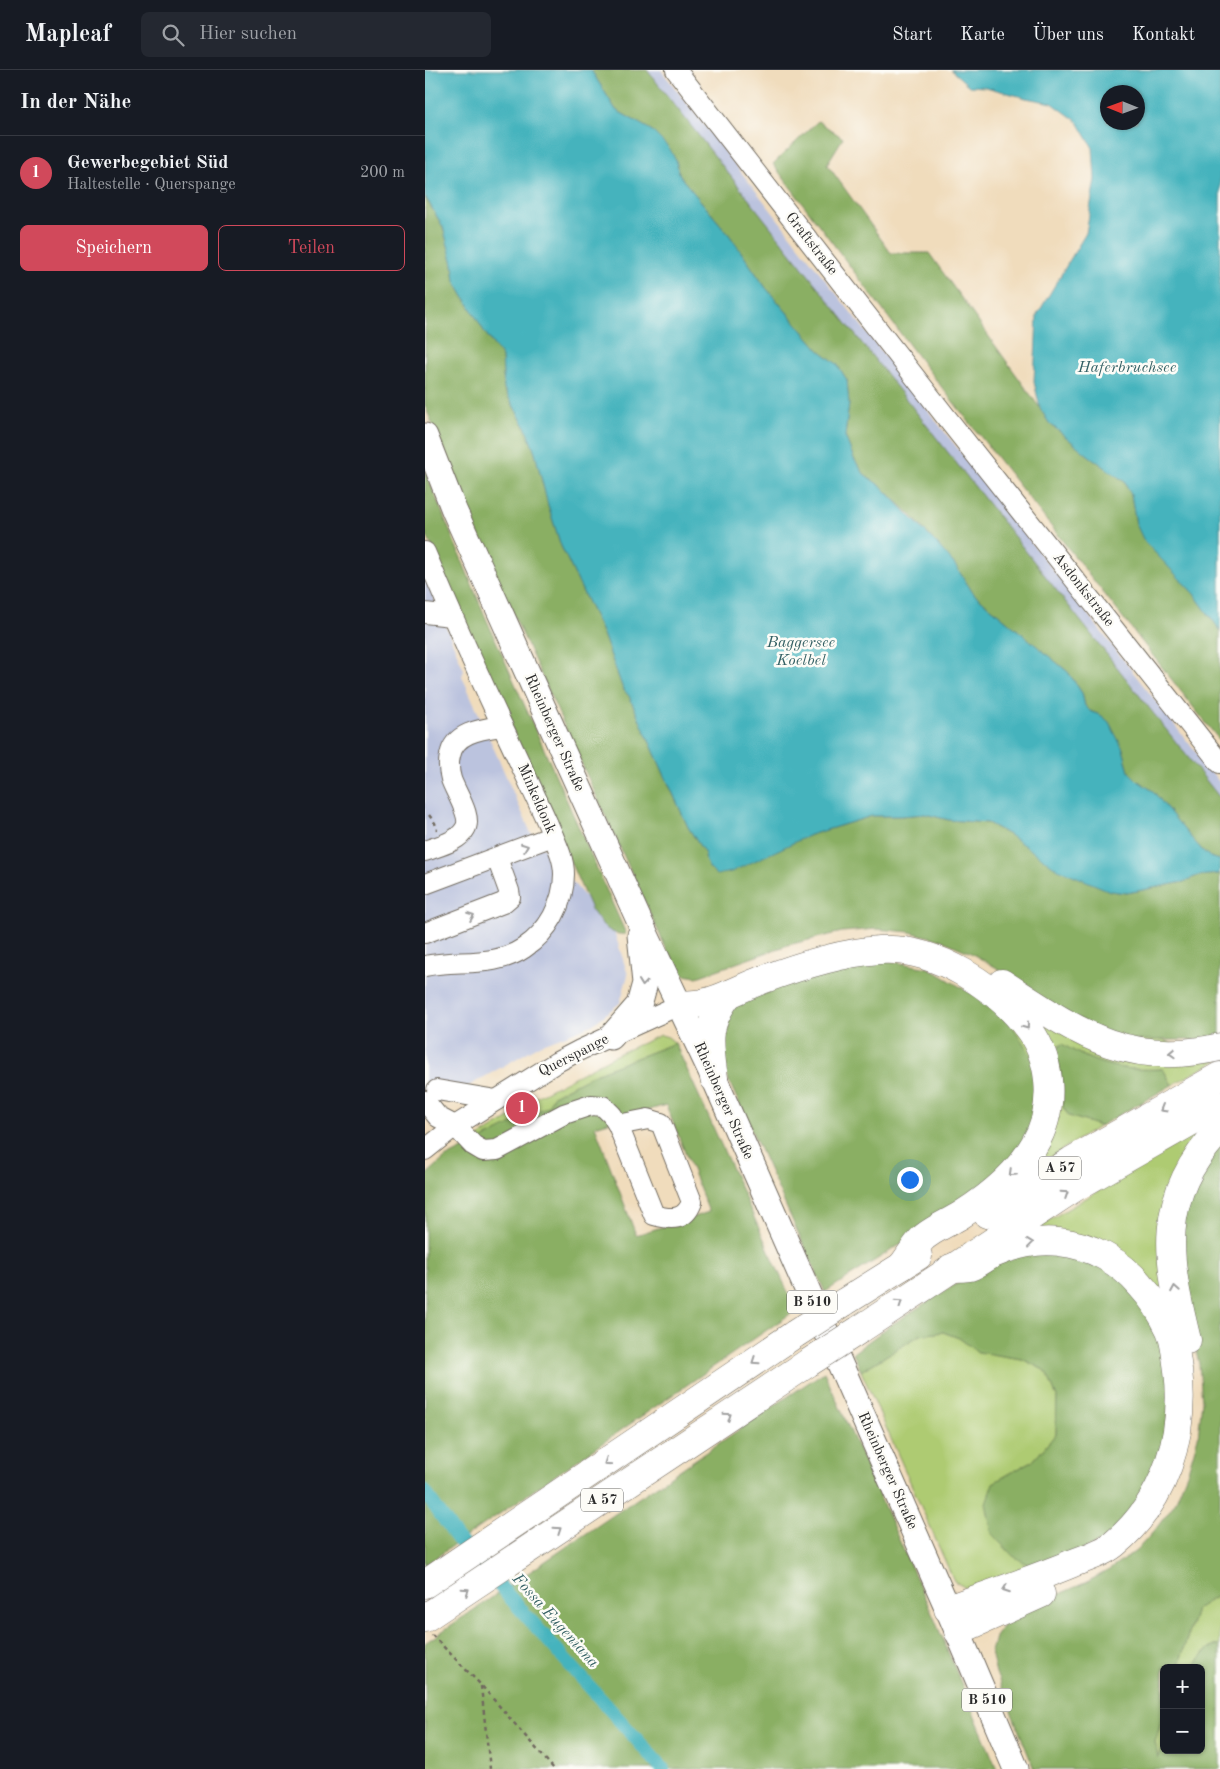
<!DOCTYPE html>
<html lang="de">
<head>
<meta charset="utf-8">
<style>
	body { margin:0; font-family:"Old Standard TT",serif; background:#242831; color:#f1f3f6 }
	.controls { position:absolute; right:15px; bottom:15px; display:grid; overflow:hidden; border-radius:8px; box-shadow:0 1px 4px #0004 }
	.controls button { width:45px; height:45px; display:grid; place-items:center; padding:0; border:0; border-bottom:1px solid #363941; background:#171b24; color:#f1f3f6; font:25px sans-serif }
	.compass { position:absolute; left:675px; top:15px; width:45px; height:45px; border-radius:50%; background:#171b24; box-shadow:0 1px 4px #0004; rotate:271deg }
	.you { position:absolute; left:484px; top:1109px; width:18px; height:18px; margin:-12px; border:4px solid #fff; border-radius:50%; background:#1a73e8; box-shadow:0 0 0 8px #1a73e833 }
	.badge { display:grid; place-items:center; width:32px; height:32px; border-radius:50%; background:#d1495b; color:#fff; font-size:16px; font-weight:700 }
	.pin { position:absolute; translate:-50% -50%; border:2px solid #fff; box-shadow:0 1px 5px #0006 }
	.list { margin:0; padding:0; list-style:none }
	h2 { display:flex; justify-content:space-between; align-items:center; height:65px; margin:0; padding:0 20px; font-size:21px }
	h2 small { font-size:16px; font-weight:400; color:#9ea1a6 }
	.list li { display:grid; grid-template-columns:32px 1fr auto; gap:15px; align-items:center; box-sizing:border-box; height:75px; padding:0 20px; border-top:1px solid #363941 }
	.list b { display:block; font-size:19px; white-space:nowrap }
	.list p { margin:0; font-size:16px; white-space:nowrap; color:#9ea1a6 }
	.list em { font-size:16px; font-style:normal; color:#9ea1a6 }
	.actions { display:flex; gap:10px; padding:15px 20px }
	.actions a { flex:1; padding:11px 0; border:1px solid #d1495b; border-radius:8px; text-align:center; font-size:18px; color:#d1495b }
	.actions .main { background:#d1495b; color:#fff }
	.icon { flex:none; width:28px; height:28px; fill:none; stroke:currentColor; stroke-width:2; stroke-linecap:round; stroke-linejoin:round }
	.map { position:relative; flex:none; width:795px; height:1699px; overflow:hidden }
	header { display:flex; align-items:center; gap:30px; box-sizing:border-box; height:70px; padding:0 25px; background:#171b24; border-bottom:1px solid #363941 }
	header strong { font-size:24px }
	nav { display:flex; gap:28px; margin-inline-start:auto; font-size:18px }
	.search { width:350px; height:45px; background:#242831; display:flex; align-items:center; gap:12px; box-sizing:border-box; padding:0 18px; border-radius:8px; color:#9ea1a6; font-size:19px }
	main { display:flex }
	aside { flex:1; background:#171b24 }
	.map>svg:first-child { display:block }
	.industrial { fill:#bbc3de }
	.green { fill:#aecb72; stroke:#6c7b4e }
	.forest { fill:#8aaf64; stroke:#5a6d48; fill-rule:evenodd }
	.water { fill:#44b3bd; stroke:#386f74; fill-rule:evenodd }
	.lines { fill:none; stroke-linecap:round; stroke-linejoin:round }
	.canal { stroke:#44b3bd; stroke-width:14 }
	.minor-casing { stroke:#70695e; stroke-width:22 }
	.major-casing { stroke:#70695e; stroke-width:27 }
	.highway-casing { stroke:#70695e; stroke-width:29 }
	.path { stroke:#70695e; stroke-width:2.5; stroke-dasharray:4 4; stroke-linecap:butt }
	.minor { stroke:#fff; stroke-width:20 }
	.major { stroke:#fff; stroke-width:25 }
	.highway { stroke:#fff; stroke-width:28 }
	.highway-bridge-casing { stroke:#70695e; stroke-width:29; stroke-linecap:butt }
	.highway-bridge { stroke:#fff; stroke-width:28 }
	.oneway { stroke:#a0a0a0 }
	.labels { text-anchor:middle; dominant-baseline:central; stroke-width:5; stroke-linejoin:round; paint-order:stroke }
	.shield { fill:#fdfcf7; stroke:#6a6a68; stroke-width:1 }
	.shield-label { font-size:14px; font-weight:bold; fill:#2b2b2b }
	.street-label { font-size:15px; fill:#2b2b2b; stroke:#fdfcf7 }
	.water-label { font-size:16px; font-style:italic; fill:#356165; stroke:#fdfcf7 }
</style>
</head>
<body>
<header>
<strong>Mapleaf</strong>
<div class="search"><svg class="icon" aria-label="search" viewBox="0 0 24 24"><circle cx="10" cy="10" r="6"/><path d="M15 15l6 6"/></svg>Hier suchen</div>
<nav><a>Start</a><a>Karte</a><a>Über uns</a><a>Kontakt</a></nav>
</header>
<main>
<aside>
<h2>In der Nähe<small></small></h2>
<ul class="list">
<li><span class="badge">1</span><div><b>Gewerbegebiet Süd</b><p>Haltestelle · Querspange</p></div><em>200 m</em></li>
</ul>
<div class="actions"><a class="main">Speichern</a><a>Teilen</a></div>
</aside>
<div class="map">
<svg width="795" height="1699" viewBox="0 0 795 1699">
	<rect width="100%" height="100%" fill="#fdfcf7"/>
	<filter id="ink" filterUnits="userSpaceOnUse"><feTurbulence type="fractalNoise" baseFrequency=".02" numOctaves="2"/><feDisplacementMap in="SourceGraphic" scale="10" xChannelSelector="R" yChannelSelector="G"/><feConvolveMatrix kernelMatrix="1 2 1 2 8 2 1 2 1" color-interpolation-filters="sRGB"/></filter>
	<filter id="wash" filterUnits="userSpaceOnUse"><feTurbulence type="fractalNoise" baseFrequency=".0096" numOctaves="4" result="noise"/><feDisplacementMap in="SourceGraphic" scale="20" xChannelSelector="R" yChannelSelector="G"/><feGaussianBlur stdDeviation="1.12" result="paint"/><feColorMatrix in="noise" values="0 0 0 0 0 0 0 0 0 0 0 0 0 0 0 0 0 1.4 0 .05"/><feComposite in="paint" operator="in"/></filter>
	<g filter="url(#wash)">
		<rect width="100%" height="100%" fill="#f0dcbc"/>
		<g class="industrial">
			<polygon points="222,0 236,0 795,713 795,728"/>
			<polygon points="0,506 39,600 37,606 106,763 189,861 203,905 195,933 167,955 115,975 0,1041"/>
		</g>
		<g class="green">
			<path d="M580,920L795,989L747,1015L738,999C695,1001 673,996 637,974L631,979L638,1015V1037L644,1046L675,1056L600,1103Z"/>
			<polygon points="236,965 243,967 250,973 165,1006 128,1026 124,1036 54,1071 52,1068 107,1034 105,1030 195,983"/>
			<polygon points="787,1053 744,1225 594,1168"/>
			<polygon points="518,1262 534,1268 553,1282 597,1289 621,1301 632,1327 631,1364 609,1390 568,1413 613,1500 544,1520 529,1511 436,1301 495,1265"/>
			<polygon points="795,1524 795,1574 783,1579 767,1598 753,1598 771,1539"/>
			<polygon points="739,1643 739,1671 733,1689 730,1672"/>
		</g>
		<g class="forest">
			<polygon points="166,0 222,0 795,728 795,790 785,787 778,781 761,762 728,721 713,711 704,702 698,679 677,646 665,641 660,636 657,623 643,602 548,523 530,495 487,446 458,418 439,404 429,389 420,366 424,334 422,310 412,294 394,280 341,218 305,166 258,110 254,103 251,91 226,60 191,40"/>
			<polygon points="393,51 418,68 402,94 466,183 504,183 615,338 624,353 663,385 699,411 706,424 711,454 769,524 795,560 795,671 500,296 348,94"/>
			<polygon points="0,127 18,157 28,194 30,211 59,261 77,287 79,320 100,356 110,383 123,435 136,476 178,564 198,619 204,626 263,757 280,784 281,792 385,765 447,746 476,746 500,744 524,750 563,753 685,821 702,823 758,812 772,806 794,804 795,803 795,968 784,970 698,970 626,935 572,898 544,882 516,870 485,862 451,859 417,862 363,875 272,907 258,905 251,900 69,502 0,336"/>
			<path d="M0,401L60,546L201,864C183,866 175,852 166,839L0,461Z"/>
			<polygon points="452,889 504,898 579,943 609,990 613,1035 600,1074 538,1135 400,1222 298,998 291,960 309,928"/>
			<path d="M250,973L371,1240L0,1495V1106L20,1088L123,1036L128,1026L165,1006ZM241,1035L284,1142L211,1165L170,1056Z"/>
			<path d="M637,974C673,996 695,1001 738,999L747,1015L675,1056L644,1046L638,1037V1015L631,979Z"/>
			<polygon points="795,1070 795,1524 771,1539 753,1598 739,1598 739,1643 730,1672 733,1688 739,1671 739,1680 776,1680 776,1598 767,1598 783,1579 795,1574 795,1699 609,1699 571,1603 566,1582 570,1567 582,1550 593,1542 662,1512 684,1500 711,1481 730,1460 750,1433 763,1401 773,1367 777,1331 774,1294 756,1208 753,1172 767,1117"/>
			<polygon points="643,1181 696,1207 733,1253 747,1315 737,1389 705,1448 675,1472 613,1500 588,1486 567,1464 561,1433 568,1413 609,1390 631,1364 632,1327 621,1301 597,1289 553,1282 534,1268 518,1262 495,1265 436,1301 428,1283 463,1257 524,1218 567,1194 600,1182"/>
			<polygon points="399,1302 509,1548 572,1699 0,1699 0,1573"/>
		</g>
		<g class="water">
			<polygon points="0,0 166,0 191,40 226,60 245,79 251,91 254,103 258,110 305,166 341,218 394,280 412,294 422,310 424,334 420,366 429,389 439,404 458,418 512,474 530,495 548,523 643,602 657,623 660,636 665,641 677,646 684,652 698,679 704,702 713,711 728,721 761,762 778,781 785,787 795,790 794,804 772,806 758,812 702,823 685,821 631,798 583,764 563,753 524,750 500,744 476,746 447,746 385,765 306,802 291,805 285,799 281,792 280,784 263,757 204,626 198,619 178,564 136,476 123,435 110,383 100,356 79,319 77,287 59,261 30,211 28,194 18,157 0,126"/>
			<path d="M526,0H795V560L769,524L719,471L711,454L706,424L699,411L663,385L624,353L615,338L609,312L612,245L661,163L670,109L668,78L653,52L627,33L601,28L561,17L544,16ZM682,22H712V52H682Z"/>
		</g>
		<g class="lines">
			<polyline class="canal" points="0,1422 32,1468 238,1699"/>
		</g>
	</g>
	<g filter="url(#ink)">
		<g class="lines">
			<g class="minor-casing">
				<g id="minor">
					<polyline points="251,0 521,347 795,693"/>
					<path d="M0,482C27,546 55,609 85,672C99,702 113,731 126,761C132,775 139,789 139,804C139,834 123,862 99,878C70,898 32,889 0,896"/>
					<polyline points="0,543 27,546"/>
					<path d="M0,781C13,776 33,772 40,759C48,747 30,722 26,709C24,702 23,694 25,686C29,662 57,659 77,656"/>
					<polyline points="0,814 128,766"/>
					<polyline points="0,863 78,833 85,827 84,821 72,788"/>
					<polyline points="12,1020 71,1030"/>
					<path d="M0,1031L13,1047L30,1056L48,1075L58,1081L72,1080L139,1044L166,1035L178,1036L187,1045L193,1055L229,1145C246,1150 260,1151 267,1132L236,1053L223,1049L193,1055"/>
					<polyline points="0,1080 30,1056 132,992 155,980 254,935"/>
				</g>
			</g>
			<g class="major-casing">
				<g id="major">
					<polyline points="0,366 29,440 213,848 289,1008 523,1539 591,1699"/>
					<polyline points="186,967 214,935 220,913 215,865"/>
				</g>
			</g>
			<g class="highway-casing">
				<g id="highway">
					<path d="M577,913C651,961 702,999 795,977"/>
					<path d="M254,935C262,934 270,935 277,933C298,929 317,917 337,910C374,896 414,883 454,880C510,876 573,917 605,961C628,993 630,1041 609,1075C593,1104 563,1128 536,1145C525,1152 506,1160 497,1169C490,1176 484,1187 477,1196"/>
					<path d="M289,1008C284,971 280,955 304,924"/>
					<polyline points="562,1144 646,1091 795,1006"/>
					<polyline points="418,1233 493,1186"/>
					<polyline points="434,1260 649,1118 795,1035"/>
					<path d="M762,1270C742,1189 730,1127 795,1060"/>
					<polyline points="0,1514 370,1264"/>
					<path d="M523,1539C565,1524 607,1510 648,1493C661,1488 678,1483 689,1474C740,1432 761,1365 753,1300C751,1287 750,1272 745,1260C737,1243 728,1229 716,1216C696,1192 666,1175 634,1172C613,1169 588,1175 568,1184C560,1188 553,1194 545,1197C539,1198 532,1198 526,1198"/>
					<polyline points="0,1548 383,1293"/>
					<polyline points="533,1561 616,1524"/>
				</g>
			</g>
			<g class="path">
				<polyline points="4,745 10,753 12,760"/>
				<polyline points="7,1565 56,1615 129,1699"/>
				<polyline points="56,1616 65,1699"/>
			</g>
			<use href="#minor" class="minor"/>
			<use href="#major" class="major"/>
			<use href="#highway" class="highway"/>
			<g class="highway-bridge-casing">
				<g id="highway-bridge">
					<polyline points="370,1264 418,1233"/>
					<polyline points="383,1293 434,1260"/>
				</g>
			</g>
			<use href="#highway-bridge" class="highway-bridge"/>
		</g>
		<defs><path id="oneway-chevron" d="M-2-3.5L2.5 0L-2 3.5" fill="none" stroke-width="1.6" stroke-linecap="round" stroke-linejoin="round" transform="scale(1.25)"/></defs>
		<g class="oneway">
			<use href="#oneway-chevron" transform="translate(100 777) rotate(-21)"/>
			<use href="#oneway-chevron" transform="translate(46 846) rotate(-21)"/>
			<use href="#oneway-chevron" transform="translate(218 913) rotate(96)"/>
			<use href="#oneway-chevron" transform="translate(601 956) rotate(54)"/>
			<use href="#oneway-chevron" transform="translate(747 983) rotate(178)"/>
			<use href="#oneway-chevron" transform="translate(738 1039) rotate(150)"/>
			<use href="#oneway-chevron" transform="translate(587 1103) rotate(136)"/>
			<use href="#oneway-chevron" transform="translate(640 1124) rotate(-33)"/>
			<use href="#oneway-chevron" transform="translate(605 1173) rotate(-7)"/>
			<use href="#oneway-chevron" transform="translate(750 1219) rotate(-100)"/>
			<use href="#oneway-chevron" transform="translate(474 1233) rotate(-34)"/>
			<use href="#oneway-chevron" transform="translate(330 1291) rotate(146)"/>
			<use href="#oneway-chevron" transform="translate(303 1346) rotate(-34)"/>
			<use href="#oneway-chevron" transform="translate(182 1392) rotate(146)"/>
			<use href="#oneway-chevron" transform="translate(133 1460) rotate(-34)"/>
			<use href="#oneway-chevron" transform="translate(581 1519) rotate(160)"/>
			<use href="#oneway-chevron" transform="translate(41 1521) rotate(-33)"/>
		</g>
	</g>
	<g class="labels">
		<g class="shield">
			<rect x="614" y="1086.5" width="42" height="23" rx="4"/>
			<rect x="362" y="1220.5" width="50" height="23" rx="4"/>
			<rect x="156" y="1418.5" width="42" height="23" rx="4"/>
			<rect x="537" y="1618.5" width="50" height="23" rx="4"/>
		</g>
		<g class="shield-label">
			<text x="635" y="1098">A 57</text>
			<text x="387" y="1232">B 510</text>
			<text x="177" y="1430">A 57</text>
			<text x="562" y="1630">B 510</text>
		</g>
		<g class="street-label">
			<text transform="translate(386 174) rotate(52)">Graftstraße</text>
			<text transform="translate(658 520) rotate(52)">Asdonkstraße</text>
			<text transform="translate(129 663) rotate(66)">Rheinberger Straße</text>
			<text transform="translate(111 729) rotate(66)">Minkeldonk</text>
			<text transform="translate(149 986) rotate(-27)">Querspange</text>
			<text transform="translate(298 1031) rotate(66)">Rheinberger Straße</text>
			<text transform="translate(462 1401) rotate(66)">Rheinberger Straße</text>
		</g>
		<g class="water-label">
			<text x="702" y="298">Haferbruchsee</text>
			<text x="376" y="573">Baggersee<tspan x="376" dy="18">Koelbel</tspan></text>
			<text transform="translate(130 1551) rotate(48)">Fossa Eugeniana</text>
		</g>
	</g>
</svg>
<div class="controls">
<button>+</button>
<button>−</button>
</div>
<svg class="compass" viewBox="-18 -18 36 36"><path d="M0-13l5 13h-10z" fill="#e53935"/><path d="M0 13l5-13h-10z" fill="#9ea1a6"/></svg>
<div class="you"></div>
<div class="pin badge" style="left:97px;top:1038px">1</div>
</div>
</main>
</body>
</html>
